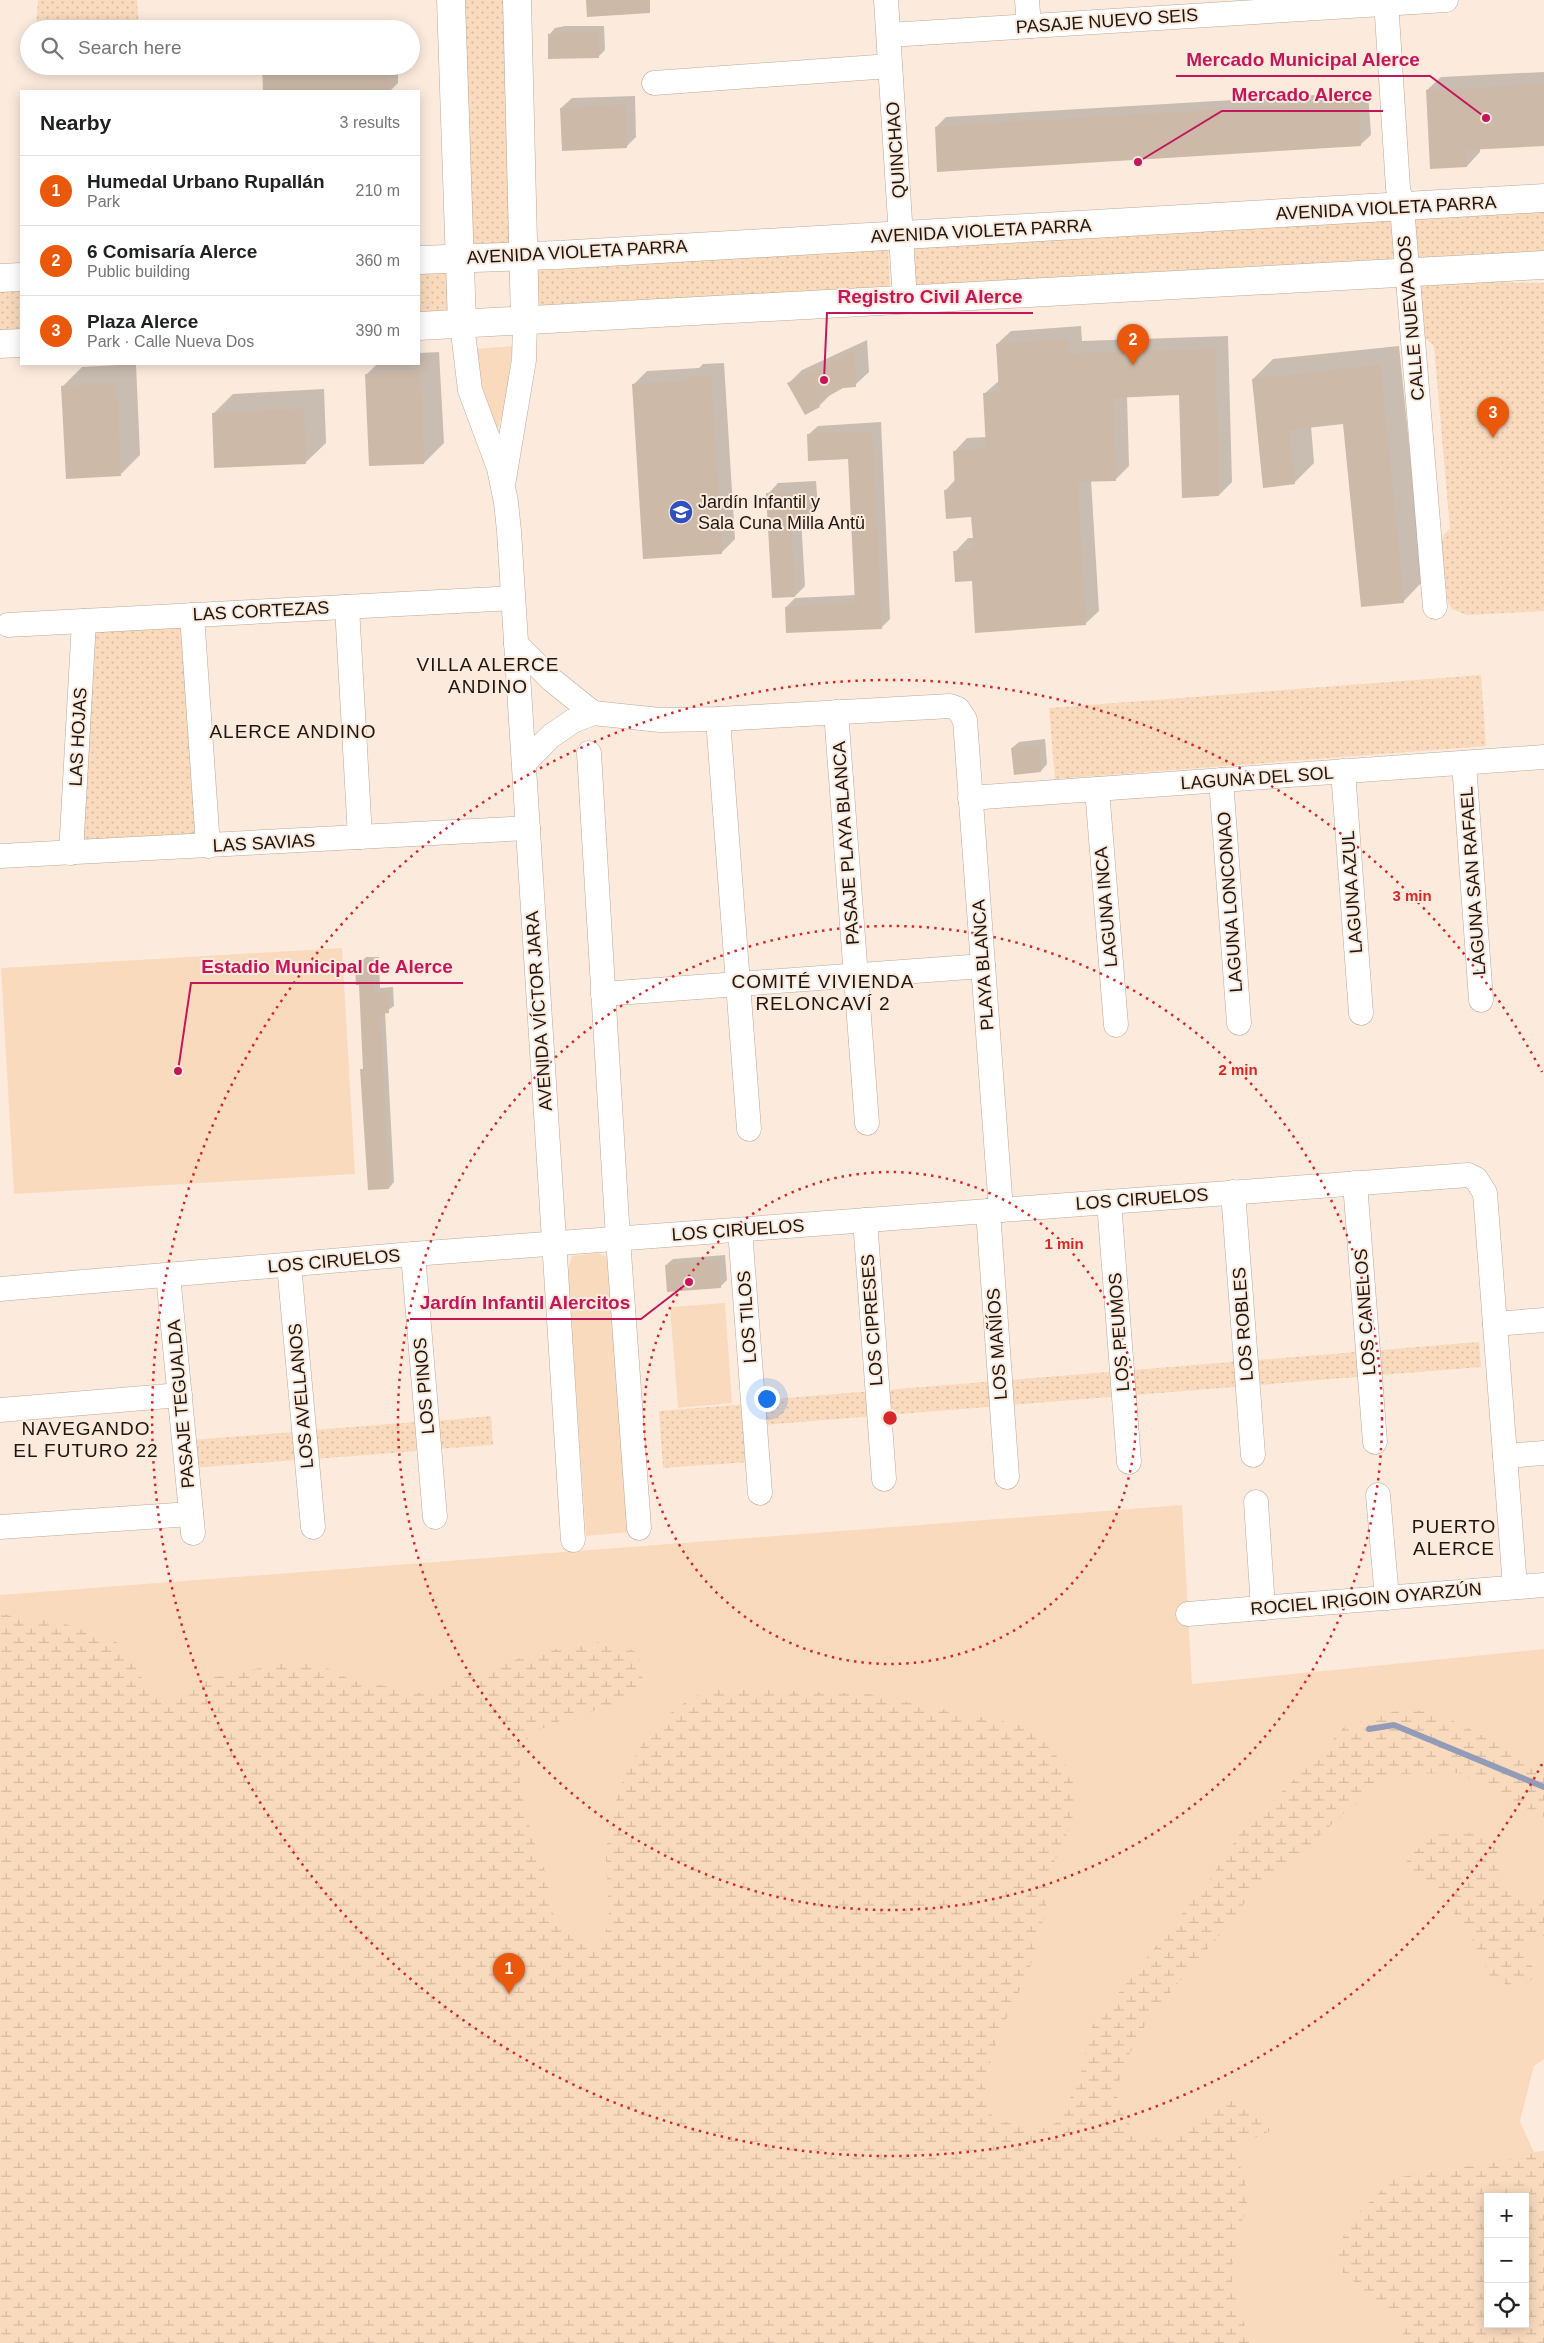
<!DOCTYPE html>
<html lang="en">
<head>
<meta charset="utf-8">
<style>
	body { margin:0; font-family:Helvetica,sans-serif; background:#f6f6f6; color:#202124 }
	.controls { position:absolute; right:15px; bottom:15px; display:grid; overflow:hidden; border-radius:0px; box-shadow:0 2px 12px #0003 }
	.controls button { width:45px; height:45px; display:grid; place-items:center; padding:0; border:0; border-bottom:1px solid #e0e0e0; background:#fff; color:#202124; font:25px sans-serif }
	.you { position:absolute; left:766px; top:1398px; width:18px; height:18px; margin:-12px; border:4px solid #fff; border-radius:50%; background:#1a73e8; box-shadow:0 0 0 8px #1a73e833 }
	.badge { display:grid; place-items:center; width:32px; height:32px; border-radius:50%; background:#ea580c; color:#fff; font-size:16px; font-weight:700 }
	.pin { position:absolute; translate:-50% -41px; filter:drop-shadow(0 1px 2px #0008) }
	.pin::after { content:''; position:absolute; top:26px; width:18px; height:15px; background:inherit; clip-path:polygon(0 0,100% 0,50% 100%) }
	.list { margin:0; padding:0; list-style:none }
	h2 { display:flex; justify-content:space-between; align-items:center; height:65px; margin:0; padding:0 20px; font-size:21px }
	h2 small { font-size:16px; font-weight:400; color:#757577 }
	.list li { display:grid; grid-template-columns:32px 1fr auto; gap:15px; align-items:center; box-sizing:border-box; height:70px; padding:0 20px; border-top:1px solid #e0e0e0 }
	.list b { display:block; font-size:19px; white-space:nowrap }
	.list p { margin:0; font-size:16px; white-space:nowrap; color:#757577 }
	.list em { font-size:16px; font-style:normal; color:#757577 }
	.icon { flex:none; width:28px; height:28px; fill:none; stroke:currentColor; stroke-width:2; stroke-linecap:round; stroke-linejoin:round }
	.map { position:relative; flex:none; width:1544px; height:2343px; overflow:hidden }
	.search { position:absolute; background:#fff; box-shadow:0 2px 12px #0003; left:20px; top:20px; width:400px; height:55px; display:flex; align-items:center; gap:12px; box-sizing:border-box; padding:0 18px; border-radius:28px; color:#757577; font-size:19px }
	.panel { position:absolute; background:#fff; box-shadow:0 2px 12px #0003; left:20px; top:90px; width:400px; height:275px; border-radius:0px }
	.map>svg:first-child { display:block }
	.grass { fill:#f9dabd; fill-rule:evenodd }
	.wetland { fill:url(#wetland-marsh); fill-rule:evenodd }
	.park { fill:url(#park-dots) }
	.shadow { fill:#0003 }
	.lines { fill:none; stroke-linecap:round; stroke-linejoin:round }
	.stream { stroke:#929cb8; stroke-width:6 }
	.building { fill:#cdb9a7 }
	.minor-casing { stroke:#bba796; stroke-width:25 }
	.secondary-casing { stroke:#bba796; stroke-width:29 }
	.minor { stroke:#fff; stroke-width:24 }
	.secondary { stroke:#fff; stroke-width:28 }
	.ring { fill:none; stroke:#d62828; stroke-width:2.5; stroke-dasharray:2.5 5 }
	.labels { text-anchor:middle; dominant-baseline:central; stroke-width:4; stroke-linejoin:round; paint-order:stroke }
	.street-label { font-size:18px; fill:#1e1711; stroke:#fcebdd }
	.poi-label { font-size:18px; fill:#1e1711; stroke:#fcebdd; text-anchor:start }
	.neighbourhood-label { font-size:19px; letter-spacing:1px; fill:#1e1711; stroke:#fcebdd }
	.centre { fill:#d62828; stroke:#fcebdd; stroke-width:2.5 }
	.ring-label { font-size:15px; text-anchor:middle; font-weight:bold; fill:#d62828; stroke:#fcebdd; stroke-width:4; stroke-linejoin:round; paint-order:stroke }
	.leader { fill:none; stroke:#c2185b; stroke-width:2 }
	.callout-dot { fill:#c2185b; stroke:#fcebdd; stroke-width:2 }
	.callout-label { font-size:19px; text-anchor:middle; font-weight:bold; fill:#c2185b; stroke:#fcebdd; stroke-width:4; stroke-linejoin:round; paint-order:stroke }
</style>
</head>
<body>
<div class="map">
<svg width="1544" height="2343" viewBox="0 0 1544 2343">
	<defs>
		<pattern id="wetland-marsh" width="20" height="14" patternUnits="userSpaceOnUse" patternTransform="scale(1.25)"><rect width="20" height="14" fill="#f9dabd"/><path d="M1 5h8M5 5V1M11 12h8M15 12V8" fill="none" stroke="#d5baa1"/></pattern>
		<pattern id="park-dots" width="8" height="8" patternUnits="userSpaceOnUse" patternTransform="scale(1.25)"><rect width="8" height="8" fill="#f9dabd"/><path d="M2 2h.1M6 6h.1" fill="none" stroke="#d5baa1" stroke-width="1.8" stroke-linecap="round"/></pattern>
	</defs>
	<rect width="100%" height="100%" fill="#fcebdd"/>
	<g class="grass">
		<polygon points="513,346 504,409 497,431 483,401 475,349"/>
		<polygon points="342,948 355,1174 14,1194 1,968"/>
		<polygon points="597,1253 607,1257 610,1262 630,1532 586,1536 568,1270 572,1256"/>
		<polygon points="725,1303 732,1403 678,1408 670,1307"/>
		<path d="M1182,1505L1192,1684L1544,1649V2059L1534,2066L1520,2122L1534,2152L1544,2151V2343H0V1595ZM1488,2197H1525V2324H1488Z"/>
	</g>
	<g class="wetland">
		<path d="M0,1613L26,1620H55L118,1643L135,1664L149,1692L164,1700L215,1677L290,1662L321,1665L347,1678L420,1693L537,1652L601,1642L623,1644L638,1654L643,1676L635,1696L617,1705L564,1719L530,1734L520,1759V1787L532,1836L545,1871L554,1916L578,1943L597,1949C617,1924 605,1887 606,1857C609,1788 646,1710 716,1688L869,1694L1030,1727L1072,1773L1074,1794L1072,1823L1055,1860L1043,1921L1029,1971L999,2034L988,2071L985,2093L993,2119L1038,2130L1058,2122L1080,2077L1092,2026L1209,1880L1241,1832L1322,1752L1345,1726L1396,1711H1433L1544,1766V1817L1459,1773L1397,1774L1343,1814L1295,1859L1255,1888L1235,1917L1150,2016L1128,2057L1115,2092L1131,2127L1146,2138L1166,2137L1190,2128L1217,2101L1235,2100L1263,2113L1270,2131L1231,2149L1245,2176L1247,2203L1233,2257L1232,2288L1251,2343H0Z"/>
		<path d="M1476,1833C1481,1836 1490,1839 1493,1844C1509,1868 1486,1895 1535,1899L1544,1891V1936L1530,1940L1522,1950L1524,1959L1533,1967L1536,1974L1529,1983L1508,1985L1491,1978L1486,1969L1484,1958L1476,1948L1467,1928L1433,1890L1406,1864L1408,1857L1437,1834Z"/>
		<path d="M1544,2151V2343H1400L1406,2325L1335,2266L1340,2244L1351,2220L1394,2178L1496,2162ZM1488,2197H1525V2324H1488Z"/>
	</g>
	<g class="park">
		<polygon points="38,0 137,0 139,29 36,29"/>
		<polygon points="464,0 506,0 513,243 470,246"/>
		<polygon points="1544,209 1544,255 1418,261 1414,225 1416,219"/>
		<polygon points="1386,218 1392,223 1396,251 1390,264 916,287 914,281 913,248"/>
		<polygon points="888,249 890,287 538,308 535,269"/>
		<polygon points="419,271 445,272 447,275 447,311 419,315"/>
		<polygon points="1434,281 1544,283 1544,611 1467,615 1452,609 1448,603 1441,543 1444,534 1450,529 1434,346 1424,337 1421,290 1422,285"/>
		<polygon points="21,288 21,333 0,334 0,289"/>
		<polygon points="184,626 198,836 83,842 92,642 95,634 101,630"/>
		<polygon points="1481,675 1486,746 1055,779 1049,708"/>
		<polygon points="1479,1342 1481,1367 763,1425 761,1400"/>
		<polygon points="747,1404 750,1462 663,1468 659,1411"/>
		<polygon points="491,1416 493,1445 437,1449 435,1421"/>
		<polygon points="417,1422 418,1451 315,1459 313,1430"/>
		<polygon points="294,1432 296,1460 193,1468 191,1440"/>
	</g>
	<g class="shadow">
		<polygon points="565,26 604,26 605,50 598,57 549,35 555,28"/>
		<polygon points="263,66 398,66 398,83 390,91 264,91"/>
		<polygon points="1544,72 1544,145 1480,148 1480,152 1467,166 1427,90 1441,77"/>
		<polygon points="1368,92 1371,135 1360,145 936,127 946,117"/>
		<polygon points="635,96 636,137 626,147 561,108 572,98"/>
		<polygon points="1081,326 1082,341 1228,336 1232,482 1219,495 1180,394 1127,396 1129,466 1116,479 1091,480 1099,611 1085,624 973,579 955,552 968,538 974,538 972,515 945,491 955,480 954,452 967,438 987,437 984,394 1000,380 997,344 1011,331"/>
		<polygon points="867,340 869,372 855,385 843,386 833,392 819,406 789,383 802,370"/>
		<polygon points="1399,346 1423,581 1403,602 1344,423 1311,426 1314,463 1294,483 1253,379 1273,359"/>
		<polygon points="439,352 444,443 424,463 366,375 377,364 419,364 419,353"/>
		<polygon points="724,363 735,539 721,553 633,385 647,371 699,368 703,364"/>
		<polygon points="136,364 140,455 120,475 62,387 82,367"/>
		<polygon points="324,389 326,443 305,463 213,414 233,394"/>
		<polygon points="881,422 890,619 881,628 786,607 795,598 856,595 849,458 808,435 818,426"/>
		<polygon points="816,481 818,508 808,519 801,519 805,586 795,596 768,494 778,483"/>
		<polygon points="1045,739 1047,764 1041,771 1012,748 1019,742"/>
		<polygon points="366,957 379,957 380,988 393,987 394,1006 385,1012 394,1182 389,1188 361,1070 364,1068 361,983 356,967"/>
		<polygon points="725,1255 727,1280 720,1287 666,1265 673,1259"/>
	</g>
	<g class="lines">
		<polyline class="stream" points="1369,1729 1394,1725 1544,1787"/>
	</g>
	<g class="building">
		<polygon points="586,0 650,0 650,13 587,17"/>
		<polygon points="558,32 598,32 599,58 548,59 548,34 558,34"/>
		<polygon points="262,66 388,66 388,91 263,91"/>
		<polygon points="1544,84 1544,146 1467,150 1467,167 1430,169 1426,90"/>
		<polygon points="1359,101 1361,146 937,172 935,127"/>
		<polygon points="625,105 627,148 562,151 560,108"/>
		<polygon points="1068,339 1069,354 1215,349 1219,496 1182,498 1179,395 1113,398 1116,481 1077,482 1086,625 975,633 972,581 955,582 953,551 974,550 971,517 946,519 944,490 955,489 953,451 986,449 983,393 999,392 996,344"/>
		<polygon points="854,352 856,387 843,388 818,402 820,407 805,415 787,383"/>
		<polygon points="1380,365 1404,603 1361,607 1343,424 1289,430 1295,484 1263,488 1252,379"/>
		<polygon points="420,372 424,464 369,466 365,374"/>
		<polygon points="711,376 722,554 643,559 632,384 689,381 688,377"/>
		<polygon points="116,384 121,476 66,479 61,386"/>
		<polygon points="304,409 306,464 214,468 212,413"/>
		<polygon points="872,431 882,629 786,633 785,607 855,603 848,459 808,461 807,434"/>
		<polygon points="807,491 808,520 791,521 795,597 772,598 766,493"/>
		<polygon points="1039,745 1041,772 1014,775 1011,748"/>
		<polygon points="373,962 375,993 388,993 389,1013 380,1014 389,1189 368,1190 360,1069 363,1069 359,985 356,985 355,966 359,966 359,963"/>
		<polygon points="719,1261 721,1288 667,1292 665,1265"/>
	</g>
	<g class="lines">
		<g class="minor-casing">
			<g id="minor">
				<polyline points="886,0 905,300"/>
				<polyline points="1027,0 1029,26"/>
				<polyline points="1386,0 1398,188 1402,207 1435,607"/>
				<polyline points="889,35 1446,0"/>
				<polyline points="654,83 890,66"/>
				<polyline points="462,324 470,390 499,468 506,502 509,531 573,1540"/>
				<polyline points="504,479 524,360 525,321"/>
				<polyline points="347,607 360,837"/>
				<polyline points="192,615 208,846"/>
				<polyline points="8,625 513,598"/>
				<polyline points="516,644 552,680 593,713"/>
				<polyline points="836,712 867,1123"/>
				<polyline points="718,719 749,1129"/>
				<polyline points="589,753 618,1239 639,1528"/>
				<polyline points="524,763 551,736 573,721 593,713 660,720 718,719 950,706 958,709 965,720 1001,1210"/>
				<polyline points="1464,763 1481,1000"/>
				<polyline points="1343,771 1361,1013"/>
				<polyline points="1221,780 1239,1023"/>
				<polyline points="1097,789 1116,1025"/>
				<polyline points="970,798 1544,757"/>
				<polyline points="71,853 84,621"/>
				<polyline points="0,856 528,828"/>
				<polyline points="603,994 983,966"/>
				<polyline points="1355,1183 1375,1442"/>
				<polyline points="1233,1192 1253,1455"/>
				<polyline points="1109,1202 1129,1462"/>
				<polyline points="988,1211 1007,1477"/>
				<polyline points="865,1220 884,1479"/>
				<polyline points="740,1230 760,1493"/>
				<polyline points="413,1254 435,1517"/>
				<polyline points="289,1265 313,1527"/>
				<polyline points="168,1275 193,1533"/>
				<polyline points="0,1289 413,1254 1468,1175 1476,1179 1485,1193 1515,1587"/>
				<polyline points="1495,1324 1544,1320"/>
				<polyline points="0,1410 180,1395"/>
				<polyline points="1505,1456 1544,1453"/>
				<polyline points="1378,1495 1387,1598"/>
				<polyline points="1256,1502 1263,1608"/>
				<polyline points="0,1527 191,1514"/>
				<polyline points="1188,1614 1544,1585"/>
			</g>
		</g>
		<g class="secondary-casing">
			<g id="secondary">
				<polyline points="451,0 462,324"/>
				<polyline points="517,0 525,321"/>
				<polyline points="419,260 557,255 1544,198"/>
				<polyline points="0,278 21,277"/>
				<polyline points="419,326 1544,265"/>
				<polyline points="0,344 21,343"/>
			</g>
		</g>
		<use href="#minor" class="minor"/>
		<use href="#secondary" class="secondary"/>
	</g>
	<g class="ring">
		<circle cx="890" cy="1418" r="246"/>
		<circle cx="890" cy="1418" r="492"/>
		<path d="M1542 1764A738 738 0 1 1 1542 1072"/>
	</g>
	<defs>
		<g id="school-disc" transform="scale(1.25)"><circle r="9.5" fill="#3050c1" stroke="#fcebdd"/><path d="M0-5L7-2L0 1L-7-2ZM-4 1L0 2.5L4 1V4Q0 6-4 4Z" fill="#fff"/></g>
	</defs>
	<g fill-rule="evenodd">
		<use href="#school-disc" x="681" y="512"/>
	</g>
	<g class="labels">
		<g class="street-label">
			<text transform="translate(1107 21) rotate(-4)">PASAJE NUEVO SEIS</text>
			<text transform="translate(896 150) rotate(-94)">QUINCHAO</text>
			<text transform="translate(1386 208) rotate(-3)">AVENIDA VIOLETA PARRA</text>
			<text transform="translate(981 231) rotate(-3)">AVENIDA VIOLETA PARRA</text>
			<text transform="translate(577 252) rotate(-3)">AVENIDA VIOLETA PARRA</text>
			<text transform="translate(1411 318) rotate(-95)">CALLE NUEVA DOS</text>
			<text transform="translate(261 611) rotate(-3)">LAS CORTEZAS</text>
			<text transform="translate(78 737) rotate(-87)">LAS HOJAS</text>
			<text transform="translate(1257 778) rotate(-4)">LAGUNA DEL SOL</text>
			<text transform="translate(264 843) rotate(-3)">LAS SAVIAS</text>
			<text transform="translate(846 843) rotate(-94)">PASAJE PLAYA BLANCA</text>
			<text transform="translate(1473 881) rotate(-94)">LAGUNA SAN RAFAEL</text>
			<text transform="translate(1352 892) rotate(-94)">LAGUNA AZUL</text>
			<text transform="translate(1230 902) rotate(-94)">LAGUNA LONCONAO</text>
			<text transform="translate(1106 907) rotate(-95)">LAGUNA INCA</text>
			<text transform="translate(983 965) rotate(-94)">PLAYA BLANCA</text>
			<text transform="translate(539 1011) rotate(-94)">AVENIDA VÍCTOR JARA</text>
			<text transform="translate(1142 1199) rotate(-4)">LOS CIRUELOS</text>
			<text transform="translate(738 1230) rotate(-4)">LOS CIRUELOS</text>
			<text transform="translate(334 1261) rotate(-5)">LOS CIRUELOS</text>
			<text transform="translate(1365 1312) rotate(-94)">LOS CANELOS</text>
			<text transform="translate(747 1317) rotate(-94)">LOS TILOS</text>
			<text transform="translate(872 1320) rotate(-94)">LOS CIPRESES</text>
			<text transform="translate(1243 1324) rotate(-94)">LOS ROBLES</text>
			<text transform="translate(1119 1332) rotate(-94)">LOS PEUMOS</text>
			<text transform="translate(997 1344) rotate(-94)">LOS MAÑÍOS</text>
			<text transform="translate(424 1386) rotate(-95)">LOS PINOS</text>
			<text transform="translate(301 1396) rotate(-95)">LOS AVELLANOS</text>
			<text transform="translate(181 1404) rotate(-95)">PASAJE TEGUALDA</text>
			<text transform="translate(1366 1599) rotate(-5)">ROCIEL IRIGOIN OYARZÚN</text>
		</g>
		<g class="poi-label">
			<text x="698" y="502">Jardín Infantil y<tspan x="698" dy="21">Sala Cuna Milla Antü</tspan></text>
		</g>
		<g class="neighbourhood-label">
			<text x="488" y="664">VILLA ALERCE<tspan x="488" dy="22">ANDINO</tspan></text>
			<text x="293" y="731">ALERCE ANDINO</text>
			<text x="823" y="981">COMITÉ VIVIENDA<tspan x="823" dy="22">RELONCAVÍ 2</tspan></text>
			<text x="86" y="1428">NAVEGANDO<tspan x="86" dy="22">EL FUTURO 22</tspan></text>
			<text x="1454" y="1526">PUERTO<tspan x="1454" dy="22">ALERCE</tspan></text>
		</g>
	</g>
	<circle cx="890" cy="1418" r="8" class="centre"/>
	<g class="ring-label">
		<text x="1412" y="901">3 min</text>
		<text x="1238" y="1075">2 min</text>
		<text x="1064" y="1249">1 min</text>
	</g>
	<path class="leader" d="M1486 118L1430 76H1176M1138 162L1222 111H1383M824 380L827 313H1033M178 1071L191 983H463M689 1282L641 1319H410"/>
	<g class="callout-dot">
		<circle cx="1486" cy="118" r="5"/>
		<circle cx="1138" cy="162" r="5"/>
		<circle cx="824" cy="380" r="5"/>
		<circle cx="178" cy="1071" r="5"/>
		<circle cx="689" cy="1282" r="5"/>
	</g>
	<g class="callout-label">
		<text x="1303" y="66">Mercado Municipal Alerce</text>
		<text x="1302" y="101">Mercado Alerce</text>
		<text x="930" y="303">Registro Civil Alerce</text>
		<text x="327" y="973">Estadio Municipal de Alerce</text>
		<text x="525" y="1309">Jardín Infantil Alercitos</text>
	</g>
</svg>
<div class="controls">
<button>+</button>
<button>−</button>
<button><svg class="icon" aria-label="locate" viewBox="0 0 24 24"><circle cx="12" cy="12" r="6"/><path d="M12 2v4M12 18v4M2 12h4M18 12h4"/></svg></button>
</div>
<div class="you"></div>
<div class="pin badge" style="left:509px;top:1994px">1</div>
<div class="pin badge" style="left:1133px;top:365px">2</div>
<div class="pin badge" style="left:1493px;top:438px">3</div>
<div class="search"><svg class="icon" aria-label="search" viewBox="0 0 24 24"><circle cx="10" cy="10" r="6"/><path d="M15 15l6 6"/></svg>Search here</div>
<section class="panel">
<h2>Nearby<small>3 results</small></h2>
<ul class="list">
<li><span class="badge">1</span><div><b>Humedal Urbano Rupallán</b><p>Park</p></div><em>210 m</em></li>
<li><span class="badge">2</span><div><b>6 Comisaría Alerce</b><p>Public building</p></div><em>360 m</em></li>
<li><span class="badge">3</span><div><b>Plaza Alerce</b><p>Park · Calle Nueva Dos</p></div><em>390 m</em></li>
</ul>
</section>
</div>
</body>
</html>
